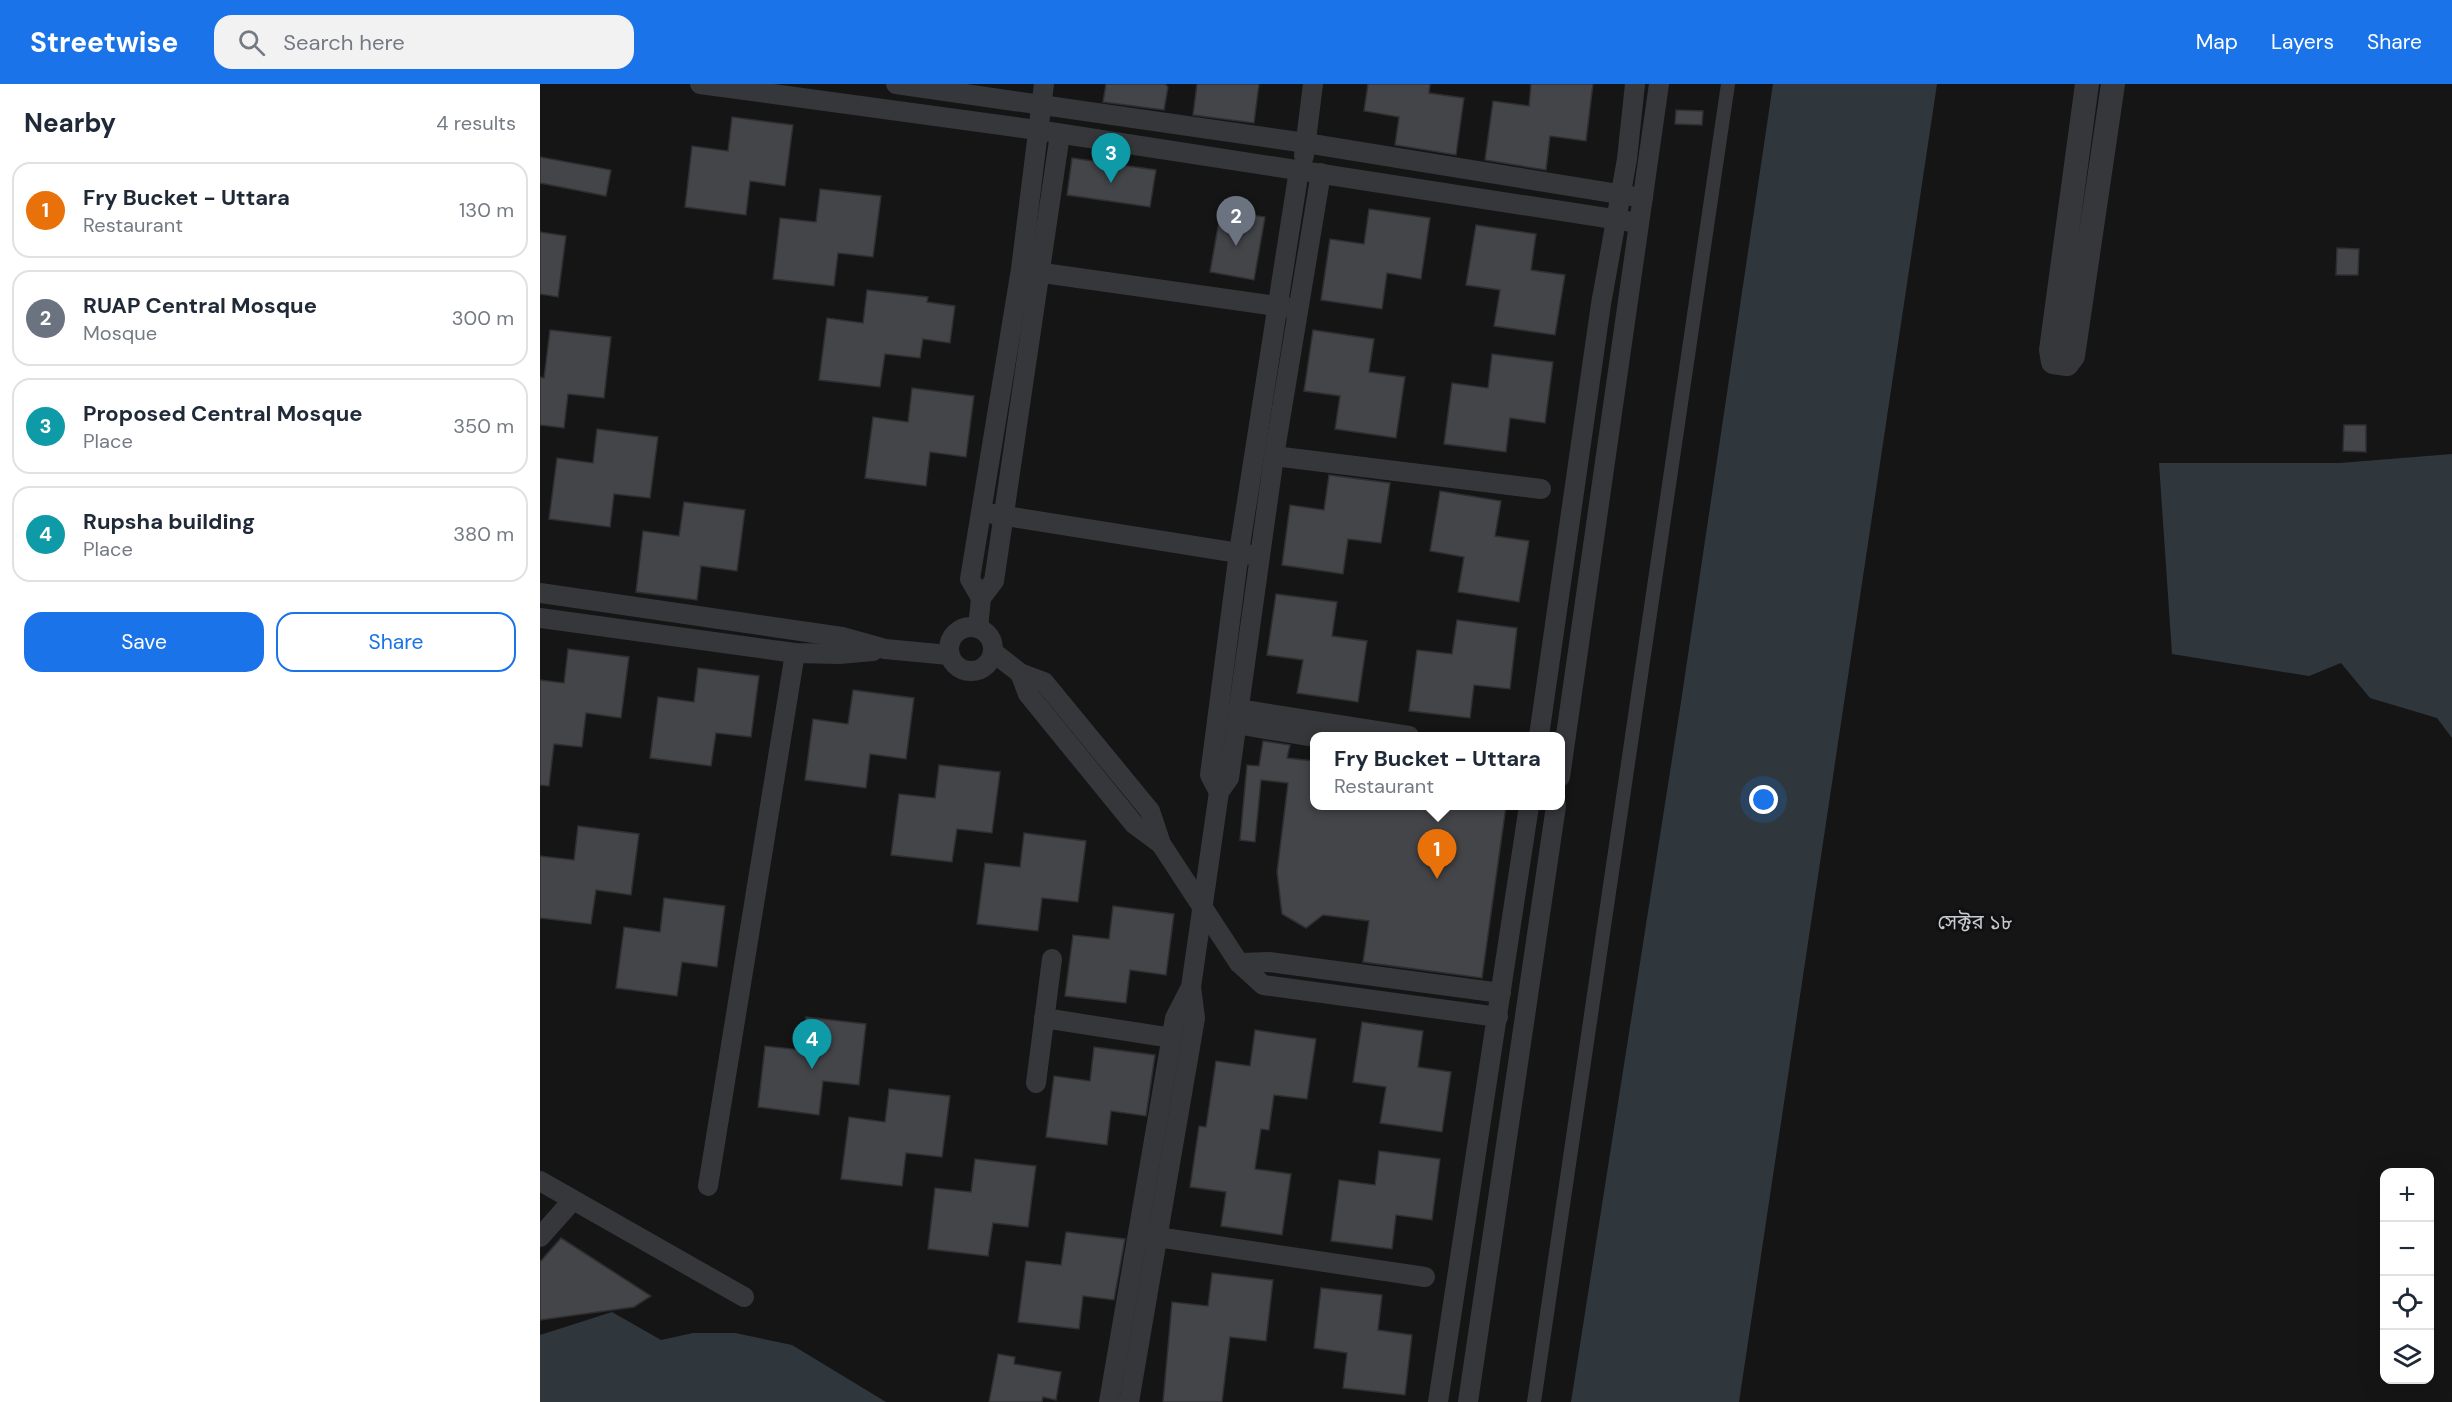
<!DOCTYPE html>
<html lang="en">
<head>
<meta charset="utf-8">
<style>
	body { margin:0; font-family:"DM Sans","Noto Sans Bengali",sans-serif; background:#f2f2f3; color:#1f2937 }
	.controls { position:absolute; right:18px; bottom:18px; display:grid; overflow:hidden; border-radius:12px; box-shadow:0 6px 24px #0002 }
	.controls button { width:54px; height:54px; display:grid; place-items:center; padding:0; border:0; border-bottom:2px solid #e0e1e3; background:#fff; color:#1f2937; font:30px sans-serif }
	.you { position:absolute; left:1224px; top:716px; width:21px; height:21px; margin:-15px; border:4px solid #fff; border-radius:50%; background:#1a73e8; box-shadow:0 0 0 9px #1a73e833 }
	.badge { display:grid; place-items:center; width:39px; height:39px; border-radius:50%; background:#1a73e8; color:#fff; font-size:20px; font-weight:700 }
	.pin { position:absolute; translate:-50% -50px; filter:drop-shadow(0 2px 3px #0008) }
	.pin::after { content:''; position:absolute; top:32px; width:21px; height:18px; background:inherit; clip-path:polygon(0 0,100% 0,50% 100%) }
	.popup { position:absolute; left:770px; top:648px; width:255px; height:78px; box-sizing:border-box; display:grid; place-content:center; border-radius:12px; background:#fff; filter:drop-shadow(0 2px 4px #0005); font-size:20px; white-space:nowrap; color:#747a83 }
	.popup b { font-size:22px; color:#1f2937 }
	.popup::after { content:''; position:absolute; left:50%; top:100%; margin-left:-12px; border:12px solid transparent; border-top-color:#fff }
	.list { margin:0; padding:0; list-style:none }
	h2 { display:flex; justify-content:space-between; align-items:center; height:78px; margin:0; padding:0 24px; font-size:26px }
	h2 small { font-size:20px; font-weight:400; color:#747a83 }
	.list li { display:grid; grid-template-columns:39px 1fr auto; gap:18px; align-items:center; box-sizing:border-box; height:96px; margin:0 12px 12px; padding:0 12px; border:2px solid #e0e1e3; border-radius:18px }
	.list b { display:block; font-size:22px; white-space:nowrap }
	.list p { margin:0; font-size:20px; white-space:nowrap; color:#747a83 }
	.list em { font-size:20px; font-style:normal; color:#747a83 }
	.actions { display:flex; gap:12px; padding:18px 24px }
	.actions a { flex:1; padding:14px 0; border:2px solid #1a73e8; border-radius:18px; text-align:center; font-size:21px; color:#1a73e8 }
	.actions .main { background:#1a73e8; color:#fff }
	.icon { flex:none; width:33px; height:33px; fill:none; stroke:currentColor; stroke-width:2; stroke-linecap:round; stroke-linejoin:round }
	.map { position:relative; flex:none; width:1912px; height:1318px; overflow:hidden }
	header { display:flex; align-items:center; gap:36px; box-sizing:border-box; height:84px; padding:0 30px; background:#1a73e8; color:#fff }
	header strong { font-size:28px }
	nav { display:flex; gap:33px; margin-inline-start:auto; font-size:21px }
	.search { width:420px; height:54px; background:#f2f2f3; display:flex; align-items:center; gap:15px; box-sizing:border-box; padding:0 21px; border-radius:18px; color:#747a83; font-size:22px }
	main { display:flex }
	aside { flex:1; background:#fff }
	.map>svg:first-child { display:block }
	.water { fill:#2f373d }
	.building { fill:#444549; stroke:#2f2f32; stroke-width:1.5 }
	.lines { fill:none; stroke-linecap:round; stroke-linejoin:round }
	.pedestrian { stroke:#36373b; stroke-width:14 }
	.minor { stroke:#36373b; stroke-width:20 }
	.tertiary { stroke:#36373b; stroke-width:24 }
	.labels { text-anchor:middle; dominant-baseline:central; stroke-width:6; stroke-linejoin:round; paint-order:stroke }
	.quarter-label { font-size:20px; fill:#c8cbd1; stroke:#101011 }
</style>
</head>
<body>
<header>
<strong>Streetwise</strong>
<div class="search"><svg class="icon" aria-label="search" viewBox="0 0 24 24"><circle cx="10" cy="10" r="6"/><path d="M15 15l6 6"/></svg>Search here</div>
<nav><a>Map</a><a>Layers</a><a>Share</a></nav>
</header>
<main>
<aside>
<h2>Nearby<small>4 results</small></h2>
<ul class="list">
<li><span class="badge" style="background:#e8710a">1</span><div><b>Fry Bucket - Uttara</b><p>Restaurant</p></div><em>130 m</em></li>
<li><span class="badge" style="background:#6b7280">2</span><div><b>RUAP Central Mosque</b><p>Mosque</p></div><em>300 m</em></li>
<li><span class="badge" style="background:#0f9aa8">3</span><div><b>Proposed Central Mosque</b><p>Place</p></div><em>350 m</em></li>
<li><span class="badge" style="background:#0f9aa8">4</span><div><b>Rupsha building</b><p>Place</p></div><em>380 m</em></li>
</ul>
<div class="actions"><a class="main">Save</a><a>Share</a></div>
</aside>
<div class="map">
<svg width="1912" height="1318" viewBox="0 0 1912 1318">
	<rect width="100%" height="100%" fill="#151516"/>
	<g class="water">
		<polygon points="1233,0 1397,0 1199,1318 1031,1318 1141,618"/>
		<polygon points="1912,370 1912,654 1897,634 1830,614 1801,579 1769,592 1632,570 1619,379 1800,379"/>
		<polygon points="72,1228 121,1256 153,1249 195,1249 252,1261 346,1318 0,1318 0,1251"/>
	</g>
	<g class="building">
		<polygon points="566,0 625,0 628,3 624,26 563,18"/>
		<polygon points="657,0 719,0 714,39 653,31"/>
		<polygon points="828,0 890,0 889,9 924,14 916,71 855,61 859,33 824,27"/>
		<polygon points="991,0 1053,0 1046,57 1010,52 1006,86 945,76 953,17 989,22"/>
		<polygon points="1136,26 1163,27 1162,41 1135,40"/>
		<polygon points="192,33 253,41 245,102 210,97 206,131 145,123 152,62 188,67"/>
		<polygon points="0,73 71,86 66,112 0,99"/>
		<polygon points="532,74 616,86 610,123 527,111"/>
		<polygon points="280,105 341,112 333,173 298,169 294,202 233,195 240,134 276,138"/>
		<polygon points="829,125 890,134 881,195 847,189 842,225 781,216 790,155 824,160"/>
		<polygon points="681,126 725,133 714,196 670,188"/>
		<polygon points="936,141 996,150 991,186 1025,191 1015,251 954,242 960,206 926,201"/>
		<polygon points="0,148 26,152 18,213 0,210"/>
		<polygon points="1797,164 1819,165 1818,191 1796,191"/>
		<polygon points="327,206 388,213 387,218 415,222 410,259 383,255 380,274 345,270 340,303 279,296 287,234 323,239"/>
		<polygon points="10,246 71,253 64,314 28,310 24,344 0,341 0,293 4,294"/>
		<polygon points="773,246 834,255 829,288 865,293 856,354 795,345 800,312 764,307"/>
		<polygon points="952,270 1013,278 1005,339 970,334 966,368 904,360 912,299 948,304"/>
		<polygon points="372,304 434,312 426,373 390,368 386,402 325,394 333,333 368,338"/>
		<polygon points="1804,341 1826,341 1826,368 1803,367"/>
		<polygon points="57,345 118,353 110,414 74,410 70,443 9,435 17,374 53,379"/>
		<polygon points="789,391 850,399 841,459 808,455 803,490 742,481 750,421 784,426"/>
		<polygon points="900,407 961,417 955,452 989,457 979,518 918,508 924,473 890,467"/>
		<polygon points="144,418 205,426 197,487 161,482 157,516 96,508 103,447 139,452"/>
		<polygon points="736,510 797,518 792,552 827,557 818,618 757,609 763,576 727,571"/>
		<polygon points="917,536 977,544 970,605 934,601 930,634 869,627 877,566 912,570"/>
		<polygon points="28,565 89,573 81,634 46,629 42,663 14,660 9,702 0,701 0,596 24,599"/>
		<polygon points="158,584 219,592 211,653 176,649 171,682 110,674 118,613 154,618"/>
		<polygon points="313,606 374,614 366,675 330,670 326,704 265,696 273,635 308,640"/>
		<polygon points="723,657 750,661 747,674 774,677 774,722 966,722 942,894 823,878 829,837 783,831 766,844 742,830 737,788 748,699 721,696 715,758 700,756 707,681 719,682"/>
		<polygon points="399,681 460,688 452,749 417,745 412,778 351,771 359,710 395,714"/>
		<polygon points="38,742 99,750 91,811 56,806 51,840 0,834 0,772 34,776"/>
		<polygon points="484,749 546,757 538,818 502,814 498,847 437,840 445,779 480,783"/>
		<polygon points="124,814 185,822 177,883 142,878 137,912 76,904 84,843 120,848"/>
		<polygon points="573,822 634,830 626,891 590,886 586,919 525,912 533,851 569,855"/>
		<polygon points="266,933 326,940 319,1001 283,997 279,1031 218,1023 225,962 261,966"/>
		<polygon points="822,938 883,947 878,983 911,988 902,1048 840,1039 846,1003 813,998"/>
		<polygon points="715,946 776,955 767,1015 734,1011 729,1046 721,1045 715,1085 751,1090 742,1151 681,1142 686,1108 650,1103 659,1042 666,1043 676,977 710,982"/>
		<polygon points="554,963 615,971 606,1032 571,1027 567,1061 506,1053 514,992 550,997"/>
		<polygon points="349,1005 410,1012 402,1073 366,1069 362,1102 301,1095 309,1033 345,1038"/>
		<polygon points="839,1067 900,1075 892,1136 856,1131 852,1165 791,1157 799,1096 835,1101"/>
		<polygon points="435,1075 496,1082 488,1143 453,1139 448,1172 388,1165 395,1104 431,1108"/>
		<polygon points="526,1148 585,1155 574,1216 543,1212 539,1245 478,1238 486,1177 521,1181"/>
		<polygon points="21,1154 111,1212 94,1223 0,1236 0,1178"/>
		<polygon points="672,1189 733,1196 726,1257 690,1253 682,1318 623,1318 632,1218 668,1222"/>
		<polygon points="781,1204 842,1211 838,1246 872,1251 865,1311 803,1304 807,1269 774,1264"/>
		<polygon points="458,1270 475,1273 474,1280 521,1288 516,1316 503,1313 502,1318 449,1318"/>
	</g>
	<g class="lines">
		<polyline class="pedestrian" points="994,1318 1188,0"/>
		<g class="minor">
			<polyline points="160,0 504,47 1099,139"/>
			<polyline points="356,0 766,59 1103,114"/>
			<polyline points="764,72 773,0"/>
			<polyline points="489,187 751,224"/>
			<polyline points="734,372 1001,405"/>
			<polyline points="453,430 711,471"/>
			<polyline points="0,509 302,553 345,565 409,571"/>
			<polyline points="441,514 430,495 481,185 504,0"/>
			<polyline points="0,534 255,569 299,570 333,567"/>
			<circle cx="431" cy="565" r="22"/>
			<polyline points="438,544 441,514 454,497 520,50"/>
			<polyline points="453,568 480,589 504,598 610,727 621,760 699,879 723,901 958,933"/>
			<polyline points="480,589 488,610 594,740 621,760"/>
			<polyline points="698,625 869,652"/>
			<polyline points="696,640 774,653"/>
			<polyline points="999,652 1061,220 1087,75 1095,0"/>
			<polyline points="1020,693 1119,0"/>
			<polyline points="679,708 670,691 699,468 759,86"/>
			<polyline points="699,879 729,878 961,909"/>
			<polyline points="504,934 632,954"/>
			<polyline points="496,999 512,875"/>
			<polyline points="0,1097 204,1213"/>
			<polyline points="168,1102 255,569"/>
			<polyline points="604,1151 885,1193"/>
			<polyline points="0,1153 33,1116"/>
			<polyline points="569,1318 635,934 651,903"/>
			<polyline points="589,1318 655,934 651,903 679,708 689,694 734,372 781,89"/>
			<polyline points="898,1318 989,722"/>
			<polyline points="928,1318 1016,722"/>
		</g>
		<polyline class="tertiary" points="1547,0 1511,266 1513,278 1527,280 1533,272 1573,0"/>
	</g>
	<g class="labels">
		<g class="quarter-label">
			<text x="1435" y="838">সেক্টর ১৮</text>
		</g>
	</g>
</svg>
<div class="controls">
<button>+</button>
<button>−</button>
<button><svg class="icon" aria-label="locate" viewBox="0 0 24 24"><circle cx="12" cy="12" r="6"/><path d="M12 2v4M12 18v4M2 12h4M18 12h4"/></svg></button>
<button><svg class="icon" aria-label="layers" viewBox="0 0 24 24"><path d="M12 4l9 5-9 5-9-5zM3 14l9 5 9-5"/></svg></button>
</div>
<div class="you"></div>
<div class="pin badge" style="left:897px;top:795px;background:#e8710a">1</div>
<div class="popup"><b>Fry Bucket - Uttara</b>Restaurant</div>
<div class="pin badge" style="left:696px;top:162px;background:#6b7280">2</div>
<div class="pin badge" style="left:571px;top:99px;background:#0f9aa8">3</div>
<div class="pin badge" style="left:272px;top:985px;background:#0f9aa8">4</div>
</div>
</main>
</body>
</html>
